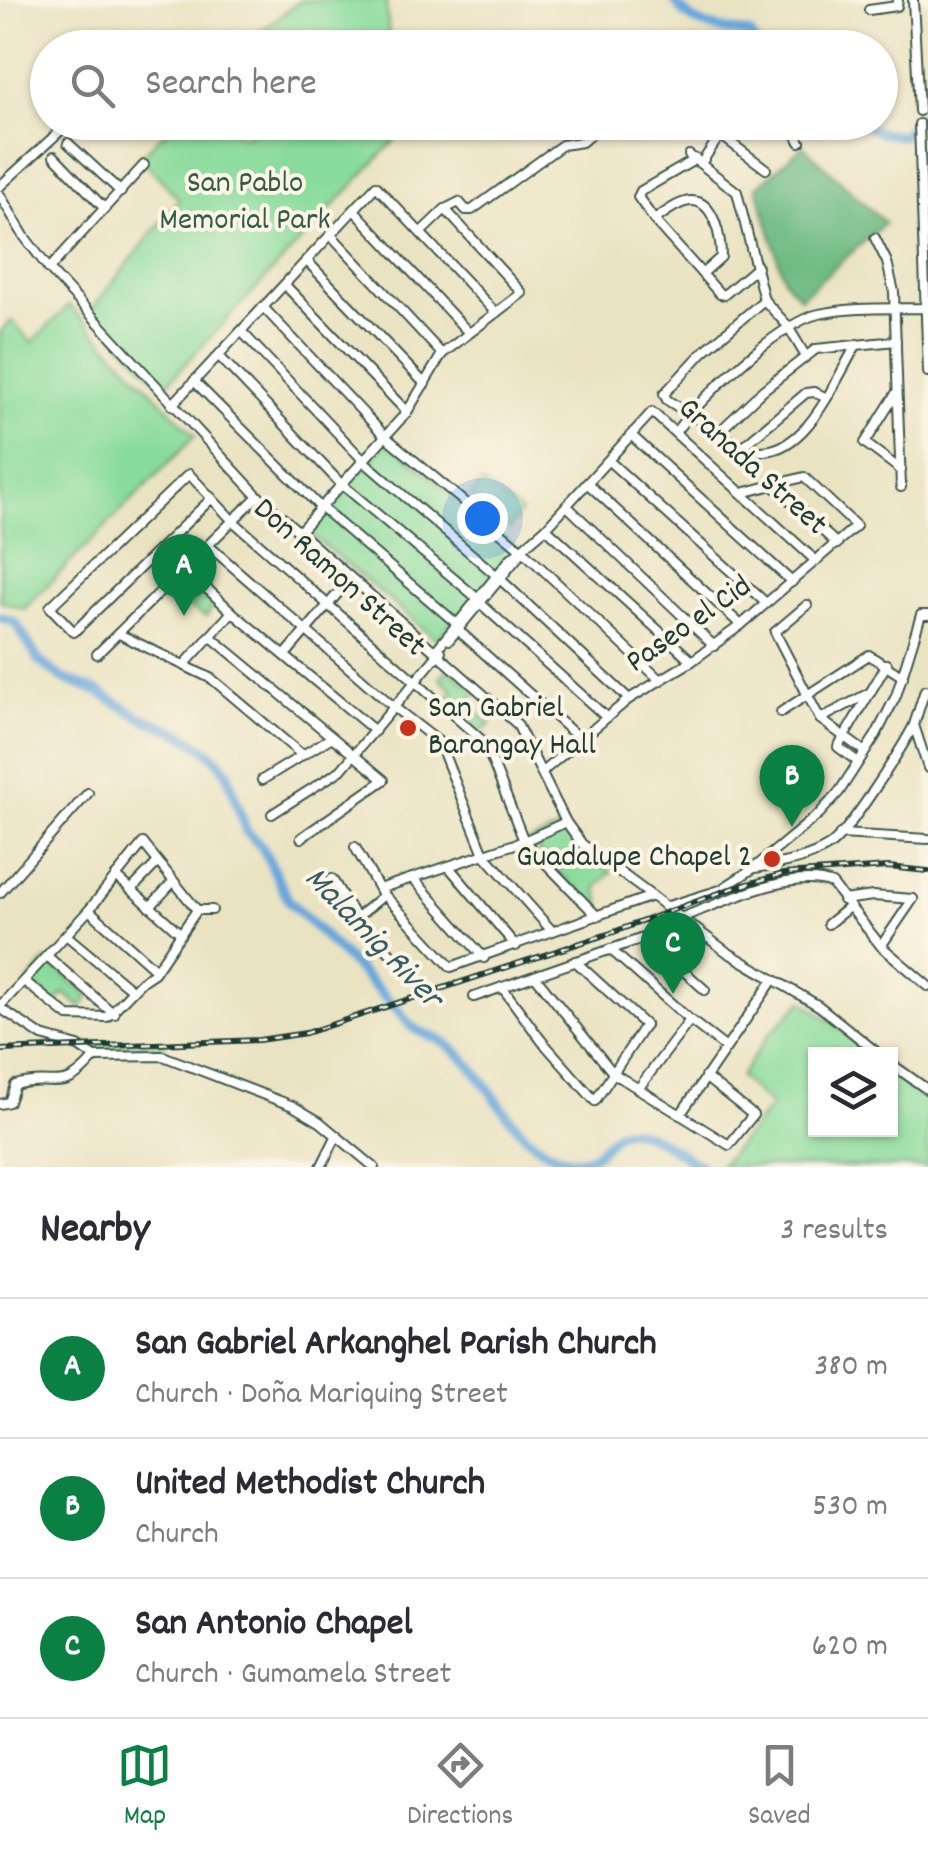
<!DOCTYPE html>
<html lang="en">
<head>
<meta charset="utf-8">
<style>
	body { margin:0; font-family:Dekko,sans-serif; background:#f2f2f3; color:#2b2b33 }
	.controls { position:absolute; right:30px; bottom:30px; display:grid; overflow:hidden; border-radius:0px; box-shadow:0 2px 8px #0004 }
	.controls button { width:90px; height:90px; display:grid; place-items:center; padding:0; border:0; border-bottom:2px solid #e1e1e2; background:#fff; color:#2b2b33; font:50px sans-serif }
	.you { position:absolute; left:482px; top:518px; width:35px; height:35px; margin:-25px; border:8px solid #fff; border-radius:50%; background:#1a73e8; box-shadow:0 0 0 15px #1a73e833 }
	.badge { display:grid; place-items:center; width:65px; height:65px; border-radius:50%; background:#0b8043; color:#fff; font-size:32px; font-weight:700 }
	.pin { position:absolute; translate:-50% -82px; filter:drop-shadow(0 2px 5px #0008) }
	.pin::after { content:''; position:absolute; top:52px; width:35px; height:30px; background:inherit; clip-path:polygon(0 0,100% 0,50% 100%) }
	.list { margin:0; padding:0; list-style:none }
	h2 { display:flex; justify-content:space-between; align-items:center; height:130px; margin:0; padding:0 40px; font-size:42px }
	h2 small { font-size:32px; font-weight:400; color:#7c7c81 }
	.list li { display:grid; grid-template-columns:65px 1fr auto; gap:30px; align-items:center; box-sizing:border-box; height:140px; padding:0 40px; border-top:2px solid #e1e1e2 }
	.list b { display:block; font-size:38px; white-space:nowrap }
	.list p { margin:0; font-size:32px; white-space:nowrap; color:#7c7c81 }
	.list em { font-size:32px; font-style:normal; color:#7c7c81 }
	.icon { flex:none; width:55px; height:55px; fill:none; stroke:currentColor; stroke-width:2; stroke-linecap:round; stroke-linejoin:round }
	.map { position:relative; flex:none; width:928px; height:1167px; overflow:hidden }
	.search { position:absolute; background:#fff; box-shadow:0 2px 8px #0004; left:30px; right:30px; top:30px; height:110px; display:flex; align-items:center; gap:25px; box-sizing:border-box; padding:0 35px; border-radius:55px; color:#7c7c81; font-size:38px }
	.sheet { height:550px; background:#fff }
	nav { display:flex; justify-content:space-around; align-items:center; box-sizing:border-box; height:140px; border-top:2px solid #e1e1e2; background:#fff; font-size:28px; color:#7c7c81 }
	nav a { display:grid; justify-items:center; gap:5px }
	nav .on { color:#0b8043 }
	.map>svg:first-child { display:block }
	.green { fill:#89db9b; stroke:#548c68; stroke-width:2.5 }
	.forest { fill:#6ebb83; stroke:#467c5c; stroke-width:2.5 }
	.lines { fill:none; stroke-linecap:round; stroke-linejoin:round }
	.river { stroke:#69a8db; stroke-width:10 }
	.minor-casing { stroke:#3d5649; stroke-width:12 }
	.minor { stroke:#fff; stroke-width:8 }
	.rail-casing { stroke:#1f3d34; stroke-width:6 }
	.rail { stroke:#fcf5e5; stroke-width:2.5; stroke-dasharray:8; stroke-linecap:butt }
	.poi-dot { fill:#c8321e; stroke:#fcf5e5; stroke-width:4 }
	.labels { text-anchor:middle; dominant-baseline:central; stroke-width:8; stroke-linejoin:round; paint-order:stroke }
	.park-label { font-size:32px; fill:#345d49; stroke:#fcf5e5 }
	.street-label { font-size:32px; fill:#1f3d34; stroke:#fcf5e5 }
	.poi-label { font-size:32px; fill:#1f3d34; stroke:#fcf5e5; text-anchor:start }
	.water-label { font-size:35px; font-style:italic; fill:#355d66; stroke:#fcf5e5 }
</style>
</head>
<body>
<div class="map">
<svg width="928" height="1167" viewBox="0 0 928 1167">
	<rect width="100%" height="100%" fill="#fcf5e5"/>
	<filter id="ink" filterUnits="userSpaceOnUse"><feTurbulence type="fractalNoise" baseFrequency=".01" numOctaves="2"/><feDisplacementMap in="SourceGraphic" scale="20" xChannelSelector="R" yChannelSelector="G"/><feConvolveMatrix kernelMatrix="1 2 1 2 8 2 1 2 1" color-interpolation-filters="sRGB"/></filter>
	<filter id="wash" filterUnits="userSpaceOnUse"><feTurbulence type="fractalNoise" baseFrequency=".0048" numOctaves="4" result="noise"/><feDisplacementMap in="SourceGraphic" scale="40" xChannelSelector="R" yChannelSelector="G"/><feGaussianBlur stdDeviation="2.25" result="paint"/><feColorMatrix in="noise" values="0 0 0 0 0 0 0 0 0 0 0 0 0 0 0 0 0 1.4 0 .05"/><feComposite in="paint" operator="in"/></filter>
	<g filter="url(#wash)">
		<rect width="100%" height="100%" fill="#eae3c2"/>
		<g class="green">
			<polygon points="301,0 386,0 390,47 253,48 247,42"/>
			<polygon points="174,123 220,123 245,137 261,123 395,123 396,139 163,388 91,310 179,199 140,157"/>
			<polygon points="69,305 195,436 24,609 0,601 0,332 12,321 32,343"/>
			<polygon points="388,441 517,549 437,640 307,531"/>
			<polygon points="482,483 521,512 509,529 471,497"/>
			<polygon points="187,573 217,601 206,617 189,607 193,601 176,583"/>
			<polygon points="448,669 477,692 468,705 491,724 482,731 445,701 454,690 440,678"/>
			<polygon points="561,828 578,846 611,872 597,887 602,909 599,911 529,842"/>
			<polygon points="47,960 89,997 81,1007 64,993 55,1004 29,981"/>
			<polygon points="803,1001 875,1054 816,1054 816,1130 890,1130 891,1068 928,1096 928,1167 720,1166 771,1106 740,1077 768,1035"/>
			<polygon points="164,1042 164,1052 88,1051 86,1044"/>
		</g>
		<polygon class="forest" points="803,146 885,223 800,298 784,279 757,187"/>
		<g class="lines">
			<g class="river">
				<path d="M674,0C691,29 721,29 750,34L758,48"/>
				<polyline points="856,122 879,132 901,136 928,112"/>
				<path d="M0,617L15,622L39,661L62,678L97,691L140,717L182,734L211,753L227,772L246,831L262,847L289,901L400,1012C416,1038 427,1030 448,1045C493,1077 510,1146 568,1159C601,1167 606,1132 626,1130C647,1128 683,1156 701,1167"/>
			</g>
		</g>
	</g>
	<g filter="url(#ink)">
		<g class="lines">
			<g class="minor-casing">
				<g id="minor">
					<polyline points="913,0 919,111"/>
					<polyline points="869,10 897,6 898,0"/>
					<polyline points="703,122 766,169"/>
					<polyline points="784,122 795,132 800,142"/>
					<polyline points="919,124 928,372"/>
					<polyline points="68,143 121,192"/>
					<polyline points="689,155 737,192 764,300 787,325 805,355"/>
					<polyline points="54,156 105,209"/>
					<polyline points="696,159 641,191 638,197 654,220 720,294 724,295 757,267"/>
					<polyline points="702,162 719,137"/>
					<polyline points="0,186 70,122"/>
					<polyline points="0,195 24,236 49,269 258,496 517,724 566,822 582,844 727,952 819,1006 879,1054"/>
					<polyline points="445,209 459,202 466,210 472,210 562,145 582,142 605,122"/>
					<polyline points="354,210 469,333"/>
					<path d="M654,220C665,213 679,201 692,201C715,201 721,240 721,257L703,273"/>
					<polyline points="331,235 442,354"/>
					<polyline points="875,238 887,262 894,292 901,487"/>
					<polyline points="306,260 425,384"/>
					<polyline points="49,269 144,165"/>
					<polyline points="285,285 407,412"/>
					<path d="M764,300L703,352L664,394L667,400L742,447C801,471 833,383 857,344"/>
					<polyline points="263,307 386,437 523,551 660,680"/>
					<polyline points="242,332 363,460"/>
					<polyline points="219,356 342,485"/>
					<polyline points="194,381 320,507"/>
					<polyline points="897,392 865,443 901,470"/>
					<polyline points="172,405 376,186 496,313"/>
					<path d="M676,431C703,397 778,323 819,314C854,306 893,309 928,308"/>
					<polyline points="719,432 763,390 816,349 896,341"/>
					<polyline points="631,435 792,582"/>
					<polyline points="742,447 806,393 814,392 825,397"/>
					<polyline points="609,461 766,603"/>
					<polyline points="367,464 497,576"/>
					<polyline points="587,483 741,625"/>
					<polyline points="773,485 837,544"/>
					<polyline points="345,487 477,598"/>
					<polyline points="212,498 74,632 50,607 189,474 233,521 485,743 524,841 597,916"/>
					<polyline points="567,506 714,646"/>
					<polyline points="324,510 457,624"/>
					<polyline points="546,528 692,661"/>
					<polyline points="298,533 407,412 442,354 522,293 445,209 421,232"/>
					<polyline points="209,546 395,708 439,742 484,854 552,931"/>
					<polyline points="186,569 232,612 375,731"/>
					<polyline points="500,579 629,699"/>
					<polyline points="480,603 606,717"/>
					<polyline points="807,605 775,632 820,719 865,752"/>
					<polyline points="458,630 581,740"/>
					<polyline points="119,634 212,679 302,755"/>
					<polyline points="210,636 384,780 301,838"/>
					<polyline points="449,640 523,551"/>
					<polyline points="436,650 511,558 546,528 652,412 816,561"/>
					<polyline points="97,654 258,496"/>
					<polyline points="286,654 350,579"/>
					<polyline points="185,664 232,612"/>
					<polyline points="925,690 914,725 928,768"/>
					<polyline points="781,712 869,655 903,677"/>
					<polyline points="820,719 871,692"/>
					<polyline points="858,762 838,747 887,664"/>
					<polyline points="542,772 629,699 692,661 741,625 856,526 804,477 742,493"/>
					<polyline points="262,780 332,737"/>
					<polyline points="272,814 341,770 441,651"/>
					<polyline points="840,834 928,839"/>
					<polyline points="355,847 379,889 451,967 652,896"/>
					<polyline points="449,867 516,946"/>
					<path d="M754,868C777,865 809,859 829,846C848,834 902,748 914,725"/>
					<polyline points="116,876 181,934"/>
					<polyline points="413,878 484,958"/>
					<polyline points="332,879 356,918 398,961"/>
					<polyline points="379,889 524,841 566,822"/>
					<polyline points="131,890 157,863"/>
					<polyline points="0,893 88,793"/>
					<polyline points="843,900 873,896 913,899"/>
					<polyline points="150,907 172,883"/>
					<polyline points="665,907 720,890 754,868 819,814 839,792 876,735 896,696 921,615 928,615"/>
					<polyline points="89,910 156,970"/>
					<polyline points="356,918 384,895"/>
					<path d="M680,918C720,904 792,868 832,884L881,946L928,986"/>
					<polyline points="828,924 849,907"/>
					<polyline points="66,935 132,990"/>
					<polyline points="646,937 705,990"/>
					<polyline points="881,946 913,899"/>
					<polyline points="610,949 690,1020 726,1048"/>
					<polyline points="47,956 114,1014"/>
					<polyline points="535,976 613,1073 729,1145 753,1115 705,1077"/>
					<polyline points="24,981 68,1016 107,1017 142,981 154,973 197,910"/>
					<polyline points="502,987 541,1040 595,1101 645,1025 575,961"/>
					<polyline points="474,997 686,923"/>
					<polyline points="0,1006 89,910 143,843 197,910 212,910"/>
					<polyline points="0,1008 42,1036 78,1046 95,1057 163,1056 293,1106 320,1122 374,1167"/>
					<polyline points="890,1063 928,1090"/>
					<polyline points="638,1089 690,1020"/>
					<path d="M0,1104L9,1102L15,1085C56,1073 61,1098 95,1057"/>
					<polyline points="680,1115 773,980"/>
					<polyline points="321,1167 336,1137"/>
				</g>
			</g>
			<use href="#minor" class="minor"/>
			<g class="rail-casing">
				<polyline id="rail" points="0,1050 259,1040 306,1033 611,933 727,890 783,874 888,867 928,871"/>
			</g>
			<use href="#rail" class="rail"/>
		</g>
	</g>
	<g class="poi-dot">
		<circle cx="408" cy="728" r="10"/>
		<circle cx="772" cy="859" r="10"/>
	</g>
	<g class="labels">
		<g class="park-label">
			<text x="245" y="185">San Pablo<tspan x="245" dy="37">Memorial Park</tspan></text>
		</g>
		<g class="street-label">
			<text transform="translate(751 468) rotate(42)">Granada Street</text>
			<text transform="translate(338 579) rotate(42)">Don Ramon Street</text>
			<text transform="translate(690 626) rotate(-35)">Paseo el Cid</text>
		</g>
		<g class="poi-label">
			<text x="428" y="710">San Gabriel<tspan x="428" dy="37">Barangay Hall</tspan></text>
			<text x="752" y="859" text-anchor="end">Guadalupe Chapel 2</text>
		</g>
		<g class="water-label">
			<text transform="translate(372 939) rotate(46)">Malamig River</text>
		</g>
	</g>
</svg>
<div class="controls">
<button><svg class="icon" aria-label="layers" viewBox="0 0 24 24"><path d="M12 4l9 5-9 5-9-5zM3 14l9 5 9-5"/></svg></button>
</div>
<div class="you"></div>
<div class="pin badge" style="left:184px;top:616px">A</div>
<div class="pin badge" style="left:792px;top:827px">B</div>
<div class="pin badge" style="left:673px;top:994px">C</div>
<div class="search"><svg class="icon" aria-label="search" viewBox="0 0 24 24"><circle cx="10" cy="10" r="6"/><path d="M15 15l6 6"/></svg>Search here</div>
</div>
<section class="sheet">
<h2>Nearby<small>3 results</small></h2>
<ul class="list">
<li><span class="badge">A</span><div><b>San Gabriel Arkanghel Parish Church</b><p>Church · Doña Mariquing Street</p></div><em>380 m</em></li>
<li><span class="badge">B</span><div><b>United Methodist Church</b><p>Church</p></div><em>530 m</em></li>
<li><span class="badge">C</span><div><b>San Antonio Chapel</b><p>Church · Gumamela Street</p></div><em>620 m</em></li>
</ul>
</section>
<nav>
<a class="on"><svg class="icon" aria-label="map" viewBox="0 0 24 24"><path d="M3 6l6-2 6 2 6-2v14l-6 2-6-2-6 2zM9 4v14M15 6v14"/></svg>Map</a>
<a><svg class="icon" aria-label="directions" viewBox="0 0 24 24"><path d="M12 3l9 9-9 9-9-9zM9 14v-3h6M13 9l2 2-2 2"/></svg>Directions</a>
<a><svg class="icon" aria-label="saved" viewBox="0 0 24 24"><path d="M7 4h10v16l-5-4-5 4z"/></svg>Saved</a>
</nav>
</body>
</html>
